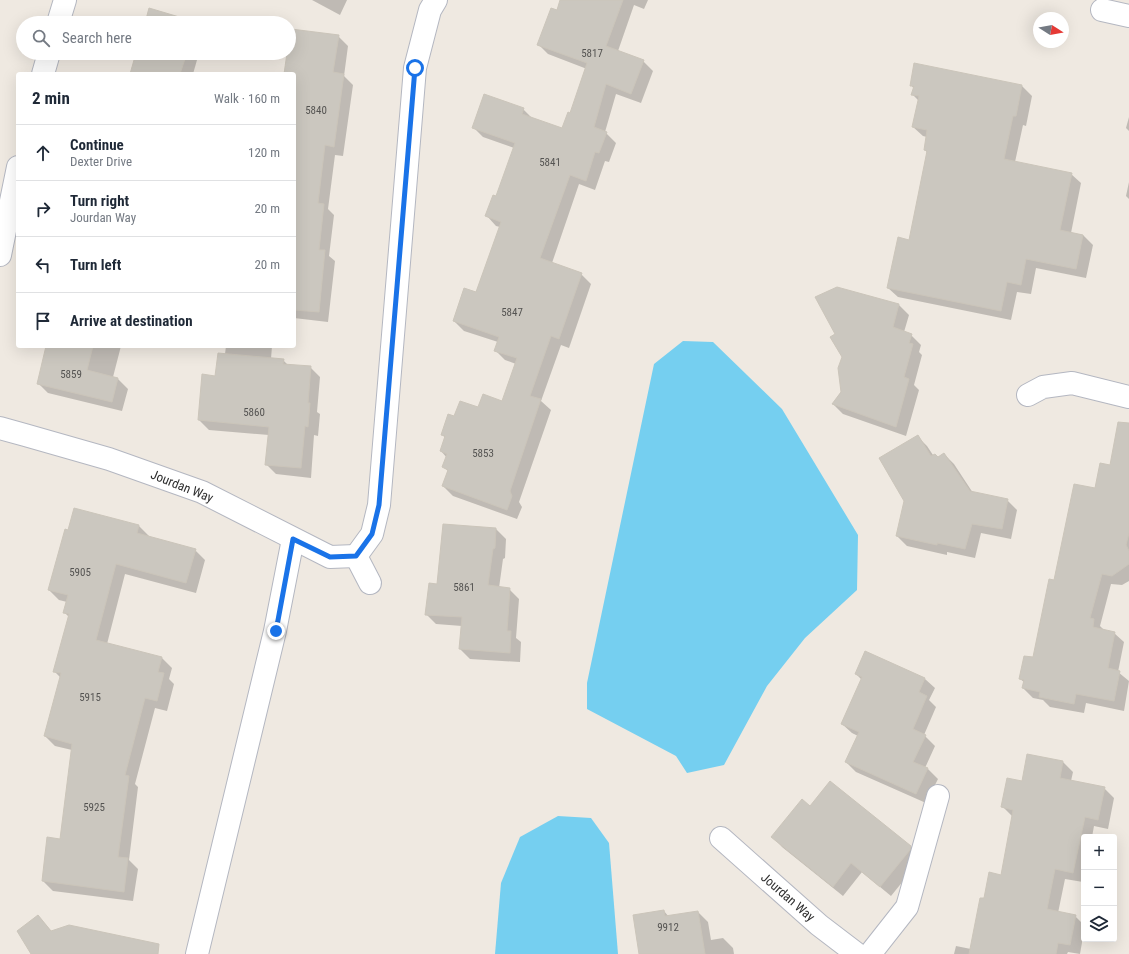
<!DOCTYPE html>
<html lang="en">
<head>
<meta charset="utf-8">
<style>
	body { margin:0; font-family:"Roboto Condensed",sans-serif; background:#f6f6f7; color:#1f2937 }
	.controls { position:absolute; right:12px; bottom:12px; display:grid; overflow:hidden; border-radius:4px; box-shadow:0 4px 16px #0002 }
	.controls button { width:36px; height:36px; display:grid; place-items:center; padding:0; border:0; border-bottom:1px solid #e0e1e3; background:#fff; color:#1f2937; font:20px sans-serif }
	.compass { position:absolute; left:1033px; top:12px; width:36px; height:36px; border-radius:50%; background:#fff; box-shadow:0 4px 16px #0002; rotate:101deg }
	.stop { position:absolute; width:12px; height:12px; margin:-9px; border:3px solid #1a73e8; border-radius:50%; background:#fff }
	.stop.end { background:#1a73e8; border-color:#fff; box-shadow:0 1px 4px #0008 }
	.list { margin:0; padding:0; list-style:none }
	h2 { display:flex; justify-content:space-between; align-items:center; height:52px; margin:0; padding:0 16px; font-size:17px }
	h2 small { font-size:13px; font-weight:400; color:#747a83 }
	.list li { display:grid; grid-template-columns:26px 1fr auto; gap:12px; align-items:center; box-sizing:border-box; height:56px; padding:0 16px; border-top:1px solid #e0e1e3 }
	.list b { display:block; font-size:15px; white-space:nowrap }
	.list p { margin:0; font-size:13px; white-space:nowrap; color:#747a83 }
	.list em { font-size:13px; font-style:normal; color:#747a83 }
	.icon { flex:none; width:22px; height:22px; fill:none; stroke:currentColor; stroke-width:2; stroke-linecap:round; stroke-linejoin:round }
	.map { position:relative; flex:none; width:1129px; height:954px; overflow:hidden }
	.search { position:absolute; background:#fff; box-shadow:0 4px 16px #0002; left:16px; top:16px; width:280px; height:44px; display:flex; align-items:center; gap:10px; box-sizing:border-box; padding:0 14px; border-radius:22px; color:#747a83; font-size:15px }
	.panel { position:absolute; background:#fff; box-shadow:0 4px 16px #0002; left:16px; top:72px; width:280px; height:276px; border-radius:4px }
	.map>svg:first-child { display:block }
	.water { fill:#75cff0 }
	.shadow { fill:#0003 }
	.building { fill:#cbc7bf; stroke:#cbc5ba }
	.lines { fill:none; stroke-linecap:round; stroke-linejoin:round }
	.minor-casing { stroke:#b4b7c1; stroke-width:24 }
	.minor { stroke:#fff; stroke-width:22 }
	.route { stroke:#1a73e8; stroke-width:5 }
	.labels { text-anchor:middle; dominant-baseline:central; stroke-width:3.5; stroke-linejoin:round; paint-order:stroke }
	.number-label { font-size:11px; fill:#555452 }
	.street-label { font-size:13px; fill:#2e2e2e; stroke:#fff }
</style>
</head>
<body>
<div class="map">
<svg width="1129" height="954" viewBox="0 0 1129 954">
	<rect width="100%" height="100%" fill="#efe9e1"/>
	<g class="water">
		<polygon points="683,341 713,342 782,409 858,535 857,590 805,638 767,686 724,765 687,773 676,756 587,709 587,683 654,364"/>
		<polygon points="558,816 591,818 609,843 618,954 495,954 501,883 520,837"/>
	</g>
	<g class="shadow">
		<polygon points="312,0 347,0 340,15"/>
		<polygon points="561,0 648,0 644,9 634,5 618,51 643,61 653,71 641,103 616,94 605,132 616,143 609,162 605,161 595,190 579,184 552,263 581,274 591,284 569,348 561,345 541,401 551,410 519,502 522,507 517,519 453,496 443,486 448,471 444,467 447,458 441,451 445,438 442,434 454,418 479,409 503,402 516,364 505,360 495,350 498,342 464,331 454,321 476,293 500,227 496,226 487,216 497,198 514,148 483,137 473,127 523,109 533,119 563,130 571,114 587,69 548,54 538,44 557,11"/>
		<polygon points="338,36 348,46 344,76 353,85 343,156 335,155 328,209 334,215 329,256 335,261 328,322 294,318 294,74 285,74 289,48"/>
		<polygon points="137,53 199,53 193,74 131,74"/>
		<polygon points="911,85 1022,86 1032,96 1026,126 1023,125 1015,162 1071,174 1081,183 1071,233 1083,235 1093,245 1086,278 1036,268 1031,294 1017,292 1011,320 898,297 888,288 910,241 928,153 925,150 927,137 923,136 913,127 919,101 913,95 914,89"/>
		<polygon points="1129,117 1129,131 1126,128"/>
		<polygon points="1129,182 1129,199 1126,196"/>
		<polygon points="899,305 909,315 904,332 911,335 921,345 919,352 922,355 914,385 919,390 906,436 843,414 833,404"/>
		<polygon points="47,346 121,346 113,377 118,379 128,389 122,411 48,393 38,383"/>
		<polygon points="226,346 272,346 271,359 283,360 288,365 310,367 320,377 317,412 320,414 318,436 314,435 311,478 276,474 266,464 269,435 209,430 199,420 225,354"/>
		<polygon points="917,436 927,446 933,455 938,458 944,454 954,464 973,493 1007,500 1017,510 1011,539 981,533 975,558 947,552 947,555 907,546 897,536 905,501"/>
		<polygon points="1129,440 1129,581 1122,585 1111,584 1100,626 1104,630 1114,633 1124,642 1118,672 1129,681 1124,711 1086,703 1084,713 1050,707 1043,700 1033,698 1023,688 1024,682 1020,679 1034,659 1055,581 1096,489"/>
		<polygon points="75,509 139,526 149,536 148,537 195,550 205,560 196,593 125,574 107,644 162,658 172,668 169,679 174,684 167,711 155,708 135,784 138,787 129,860 138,869 133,901 53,891 43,881 61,840 72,750 55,746 45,736 61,678 54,671 69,617 64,612 67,602 59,600 49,590 69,531"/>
		<polygon points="496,529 506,539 505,558 503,559 499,588 509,589 519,599 516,638 521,642 520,662 470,659 460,649 462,626 436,624 426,614 438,585"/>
		<polygon points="856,674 925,679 935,688 929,700 936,707 924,735 935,746 925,768 928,769 938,779 926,803 856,772 846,762 858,736 852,733 842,724 862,680"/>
		<polygon points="1063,762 1073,772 1071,781 1104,788 1114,798 1108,829 1094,826 1092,837 1084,837 1084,877 1083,882 1065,879 1058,913 1075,916 1084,925 1084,931 1080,954 1068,952 1067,954 954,954 956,946 971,949 985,900 1002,876 1013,817 1003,807 1023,782"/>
		<polygon points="810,807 910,846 921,856 920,860 891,896 862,872 843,896 782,847 773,837"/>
		<polygon points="664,911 669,917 698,912 708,922 711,940 723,938 733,948 734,954 640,954"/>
		<polygon points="38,916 52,932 149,954 32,954"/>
	</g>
	<g class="building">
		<polygon points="560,0 623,0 606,46 644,60 631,94 606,84 594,127 607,132 599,153 595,152 586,181 570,175 540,258 582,273 559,339 551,336 530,396 541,399 510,491 512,496 507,510 442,486 448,470 442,467 447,454 440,451 445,436 441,435 448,414 454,416 460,401 478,407 483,394 502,401 517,358 494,351 499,337 453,321 464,288 476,292 501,222 485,216 493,195 496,196 515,143 472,128 484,94 524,108 522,114 562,128 568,112 570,113 587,63 537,45 551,8 557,10"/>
		<polygon points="149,8 196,22 196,23 145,23"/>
		<polygon points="291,29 339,35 333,72 344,74 334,147 325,145 318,203 324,204 319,250 325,250 319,312 294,310 294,74 284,74 287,53 289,53 289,40"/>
		<polygon points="136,53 187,53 180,74 130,74"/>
		<polygon points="914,63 1022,85 1016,116 1013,116 1004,159 1072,173 1060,230 1083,235 1076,269 1026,259 1021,285 1007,282 1001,311 887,288 898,237 909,240 927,151 924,150 927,130 912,127 919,96 911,95 914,86 910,86"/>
		<polygon points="837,287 899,304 893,327 912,334 909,343 913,344 904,377 909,379 896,427 832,404 841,392 838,368 842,357 830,337 835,334 815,297"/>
		<polygon points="46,346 93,346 87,370 118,378 112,402 37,384"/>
		<polygon points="218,353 284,359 283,364 311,366 308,403 310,403 308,427 305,426 301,468 265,465 269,427 198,420 202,374 215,376"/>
		<polygon points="1118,422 1129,423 1129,533 1126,545 1129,551 1129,564 1112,576 1102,574 1090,618 1094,619 1093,627 1115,632 1108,668 1120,671 1114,701 1076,694 1074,704 1039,697 1040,692 1022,688 1024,680 1019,679 1024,656 1033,657 1049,579 1054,580 1074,484 1095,488 1100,463 1110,465"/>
		<polygon points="918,435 931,456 935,454 938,457 944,453 970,491 1008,499 1002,529 972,524 965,549 937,543 937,545 896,536 904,501 879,458"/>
		<polygon points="74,508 139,525 137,533 196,549 186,583 116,564 96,640 162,657 158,672 164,673 157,701 145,698 125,775 129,776 118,857 128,858 124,892 42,881 47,837 60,839 72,744 44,736 61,673 53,672 69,614 63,613 68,595 48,590 65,529 68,530"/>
		<polygon points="443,524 496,528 495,548 493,549 488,585 510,588 507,631 511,631 510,653 459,649 462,617 425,615 429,583 437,584"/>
		<polygon points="865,651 925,678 919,692 927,696 913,729 926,735 913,762 928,768 916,794 845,762 859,732 841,724 862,677 855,674"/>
		<polygon points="1027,754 1063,761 1060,778 1105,787 1098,820 1085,817 1073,873 1055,869 1047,909 1076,915 1070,945 1058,943 1056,954 969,954 980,898 984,898 989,872 1001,875 1013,810 1001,807 1007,778 1022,781"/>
		<polygon points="830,781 911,846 910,850 880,887 851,863 833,887 771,837 802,799 810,806"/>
		<polygon points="664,910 665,916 698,911 705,954 639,954 633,915"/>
		<polygon points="38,915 51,931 69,925 159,944 158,954 31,954 17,931"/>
	</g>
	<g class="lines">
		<g class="minor-casing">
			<g id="minor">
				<polyline points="1102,10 1129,16"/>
				<polyline points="58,23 65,0"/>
				<polyline points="43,74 49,53"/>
				<polyline points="0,255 18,167"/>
				<polyline points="1028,395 1043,387 1072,383 1129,397"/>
				<polyline points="0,428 25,435 109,459 202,492 330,557 356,556"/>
				<polyline points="356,556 372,534 379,505 415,68 430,10 436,0"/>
				<polyline points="356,556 370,583"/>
				<polyline points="721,838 819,925 857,954"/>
				<polyline points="197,954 275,631 293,539"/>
				<polyline points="870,954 907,907 938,796"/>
			</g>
		</g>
		<use href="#minor" class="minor"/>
	</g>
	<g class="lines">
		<polyline class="route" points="276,631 293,539 330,557 356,556 372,534 379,505 415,68"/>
	</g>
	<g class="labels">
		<g class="number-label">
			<text x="592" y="53">5817</text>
			<text x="316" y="110">5840</text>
			<text x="550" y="162">5841</text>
			<text x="512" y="312">5847</text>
			<text x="71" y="374">5859</text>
			<text x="254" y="412">5860</text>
			<text x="483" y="453">5853</text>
			<text x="80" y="572">5905</text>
			<text x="464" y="587">5861</text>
			<text x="90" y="697">5915</text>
			<text x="94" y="807">5925</text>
			<text x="668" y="927">9912</text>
		</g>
		<g class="street-label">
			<text transform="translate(182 486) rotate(22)">Jourdan Way</text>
			<text transform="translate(788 897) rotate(41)">Jourdan Way</text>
		</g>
	</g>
</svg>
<div class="controls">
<button>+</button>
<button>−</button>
<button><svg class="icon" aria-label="layers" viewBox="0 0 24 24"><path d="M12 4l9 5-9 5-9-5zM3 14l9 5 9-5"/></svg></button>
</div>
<svg class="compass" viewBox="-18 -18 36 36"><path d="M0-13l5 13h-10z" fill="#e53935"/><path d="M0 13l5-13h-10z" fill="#747a83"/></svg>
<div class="stop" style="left:415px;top:68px"></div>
<div class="stop end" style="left:276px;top:631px"></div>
<div class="search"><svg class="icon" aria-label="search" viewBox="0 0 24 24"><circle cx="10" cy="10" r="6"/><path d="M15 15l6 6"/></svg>Search here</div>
<section class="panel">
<h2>2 min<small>Walk · 160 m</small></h2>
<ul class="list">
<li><svg class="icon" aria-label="ahead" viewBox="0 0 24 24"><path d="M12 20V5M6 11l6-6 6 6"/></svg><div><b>Continue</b><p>Dexter Drive</p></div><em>120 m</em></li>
<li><svg class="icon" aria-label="right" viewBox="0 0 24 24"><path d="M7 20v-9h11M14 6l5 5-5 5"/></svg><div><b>Turn right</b><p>Jourdan Way</p></div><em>20 m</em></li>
<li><svg class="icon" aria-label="left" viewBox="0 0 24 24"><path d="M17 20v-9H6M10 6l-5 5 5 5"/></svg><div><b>Turn left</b></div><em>20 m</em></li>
<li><svg class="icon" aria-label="arrive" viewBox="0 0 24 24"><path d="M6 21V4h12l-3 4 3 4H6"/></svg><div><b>Arrive at destination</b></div></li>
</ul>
</section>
</div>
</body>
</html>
